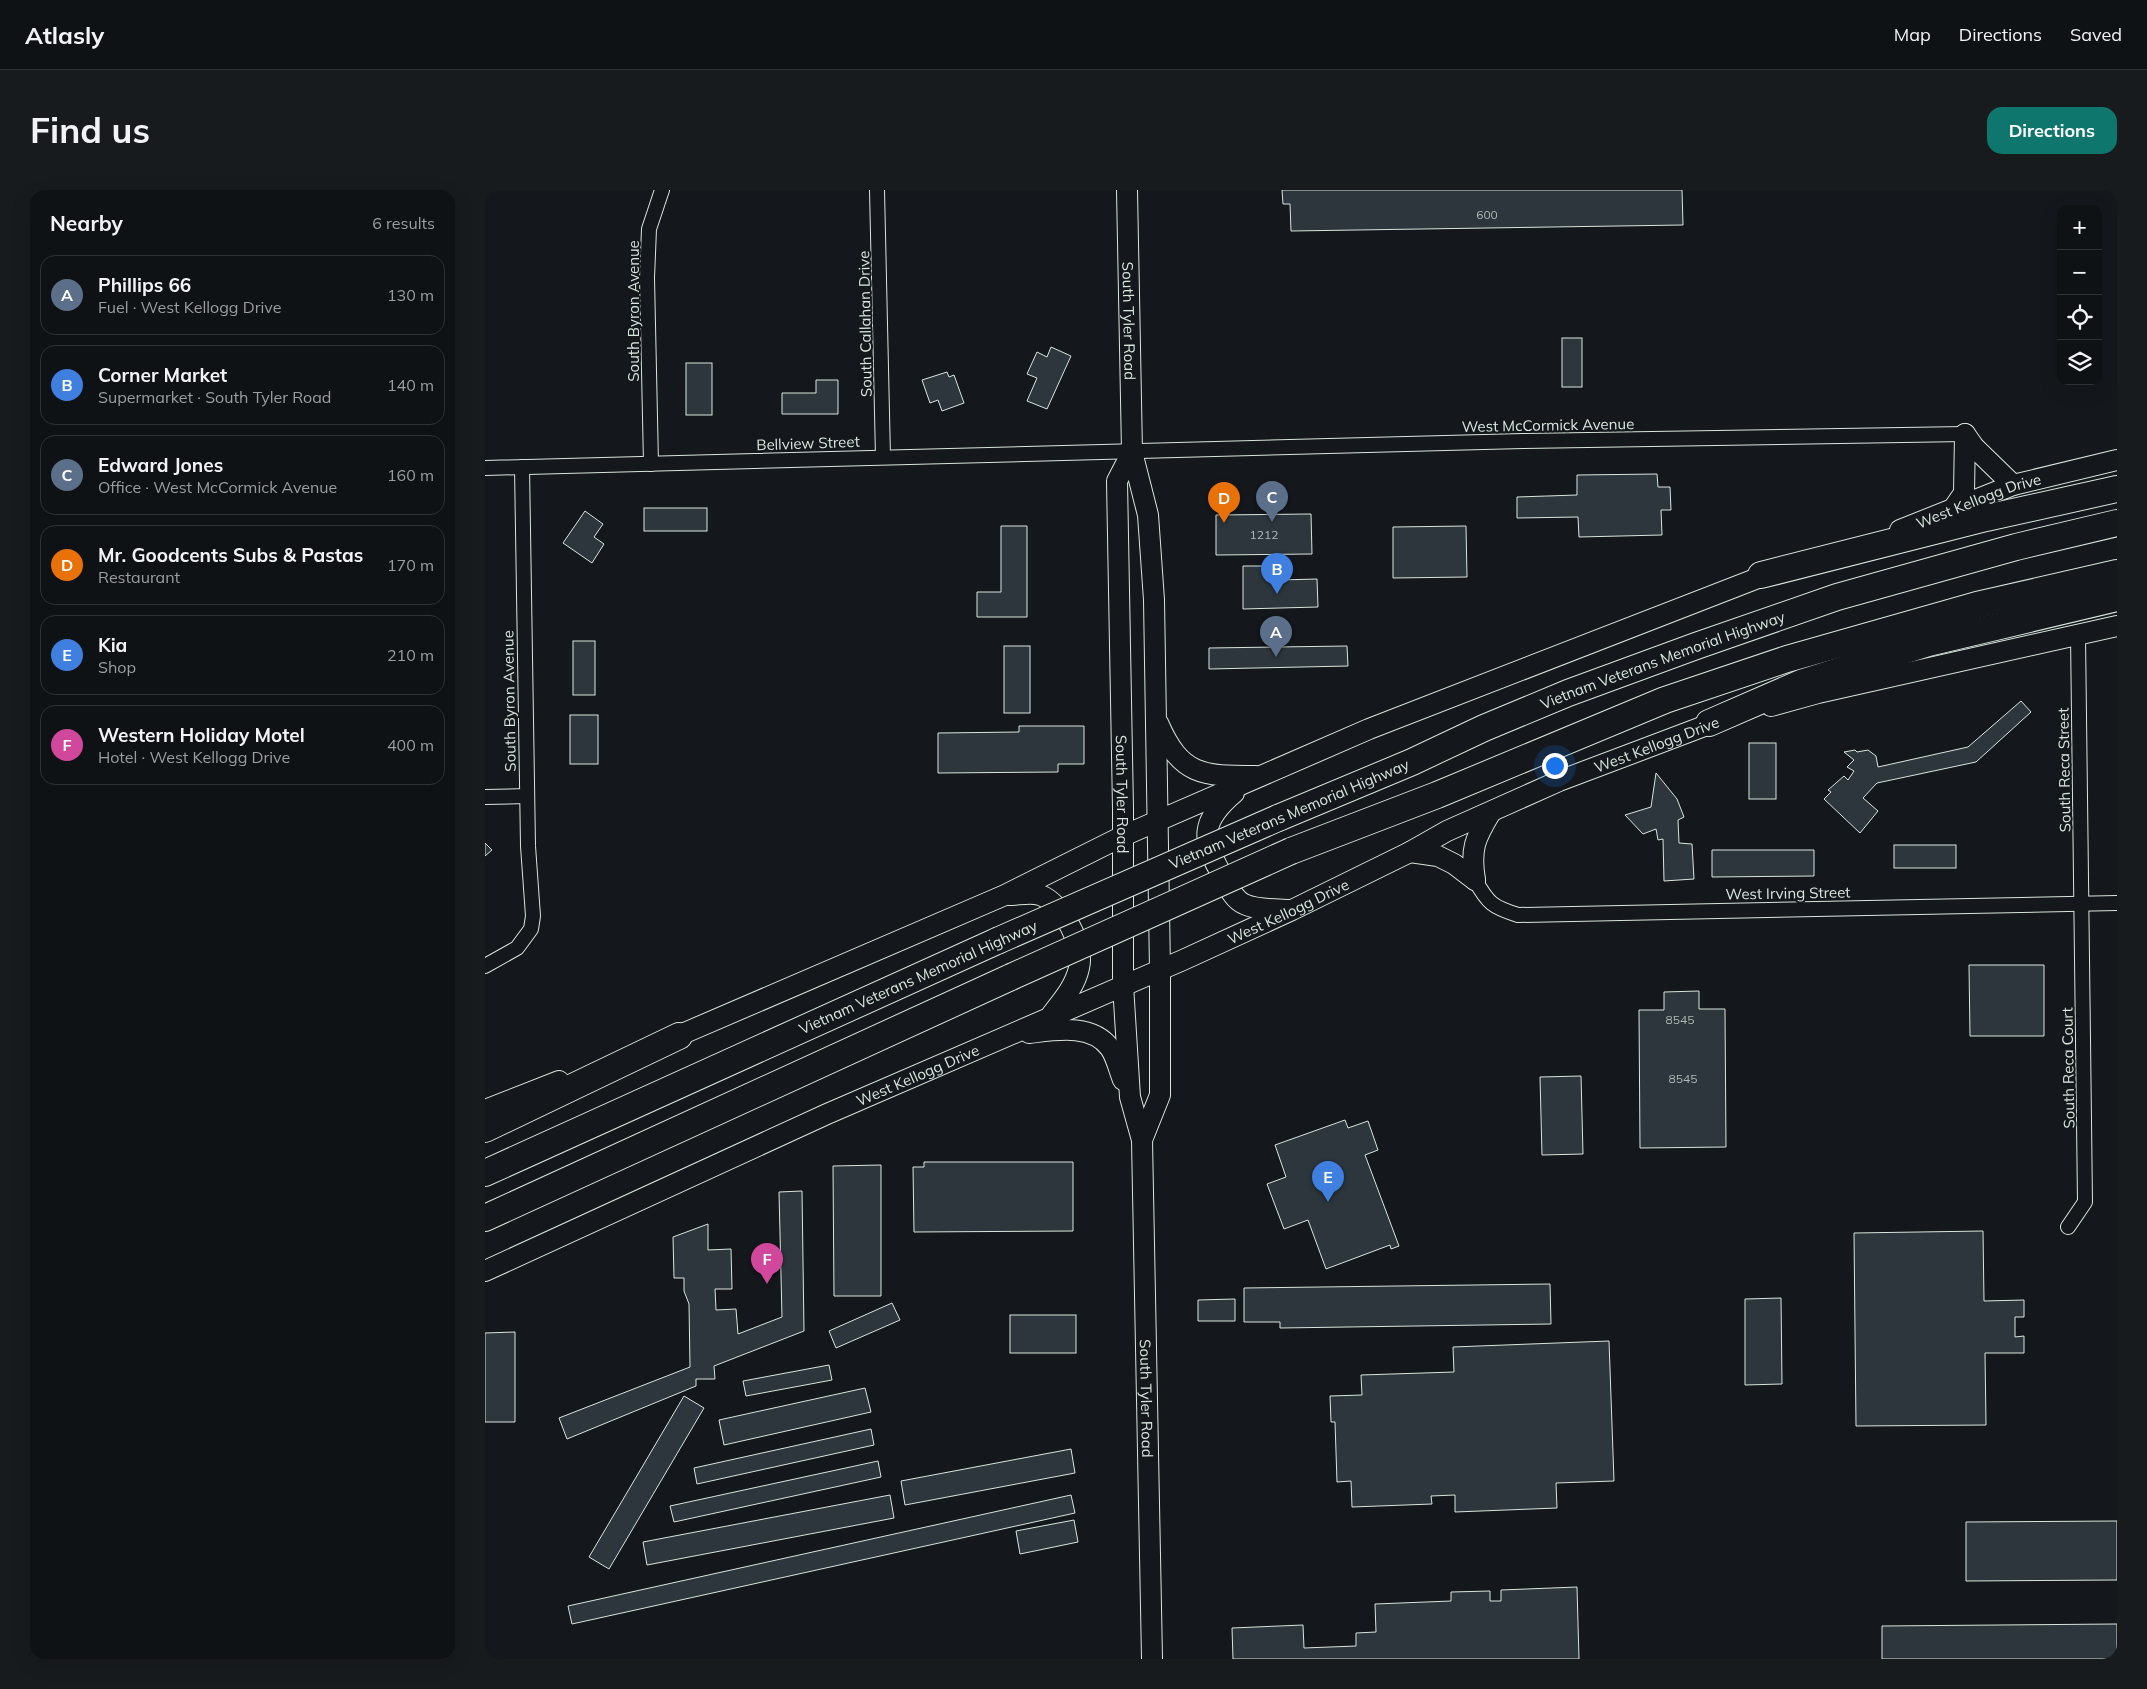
<!DOCTYPE html>
<html lang="en">
<head>
<meta charset="utf-8">
<style>
	body { margin:0; font-family:Mulish,sans-serif; background:#181b1e; color:#f1f3f6 }
	.controls { position:absolute; right:15px; top:15px; display:grid; overflow:hidden; border-radius:10px; box-shadow:0 5px 20px #0002 }
	.controls button { width:45px; height:45px; display:grid; place-items:center; padding:0; border:0; border-bottom:1px solid #2f3234; background:#0f1215; color:#f1f3f6; font:25px sans-serif }
	.you { position:absolute; left:1069px; top:575px; width:18px; height:18px; margin:-12px; border:4px solid #fff; border-radius:50%; background:#1a73e8; box-shadow:0 0 0 8px #1a73e833 }
	.badge { display:grid; place-items:center; width:32px; height:32px; border-radius:50%; background:#0f766e; color:#fff; font-size:16px; font-weight:700 }
	.pin { position:absolute; translate:-50% -41px; filter:drop-shadow(0 1px 2px #0008) }
	.pin::after { content:''; position:absolute; top:26px; width:18px; height:15px; background:inherit; clip-path:polygon(0 0,100% 0,50% 100%) }
	.list { margin:0; padding:0; list-style:none }
	h2 { display:flex; justify-content:space-between; align-items:center; height:65px; margin:0; padding:0 20px; font-size:21px }
	h2 small { font-size:16px; font-weight:400; color:#9b9ea0 }
	.list li { display:grid; grid-template-columns:32px 1fr auto; gap:15px; align-items:center; box-sizing:border-box; height:80px; margin:0 10px 10px; padding:0 10px; border:1px solid #2f3234; border-radius:15px }
	.list b { display:block; font-size:19px; white-space:nowrap }
	.list p { margin:0; font-size:16px; white-space:nowrap; color:#9b9ea0 }
	.list em { font-size:16px; font-style:normal; color:#9b9ea0 }
	.icon { flex:none; width:28px; height:28px; fill:none; stroke:currentColor; stroke-width:2; stroke-linecap:round; stroke-linejoin:round }
	.map { position:relative; flex:none; width:1632px; height:1469px; overflow:hidden; border-radius:15px }
	header { display:flex; align-items:center; gap:30px; box-sizing:border-box; height:70px; padding:0 25px; background:#0f1215; border-bottom:1px solid #2f3234 }
	header strong { font-size:24px }
	nav { display:flex; gap:28px; margin-inline-start:auto; font-size:18px }
	.intro { display:flex; align-items:center; justify-content:space-between; box-sizing:border-box; height:120px; padding:0 30px }
	h1 { margin:0; font-size:35px }
	.button { padding:12px 22px; border-radius:15px; background:#0f766e; color:#fff; font-size:18px; font-weight:700 }
	main { display:flex; gap:30px; padding:0 30px }
	aside { flex:1; background:#0f1215; border-radius:15px; box-shadow:0 5px 20px #0002 }
	.map>svg:first-child { display:block }
	.building { fill:#2c363c; stroke:#d8e6dc }
	.lines { fill:none; stroke-linecap:round; stroke-linejoin:round }
	.street-casing { stroke:#d8e6dc; stroke-width:16 }
	.secondary-casing { stroke:#d8e6dc; stroke-width:22 }
	.highway-casing { stroke:#d8e6dc; stroke-width:28 }
	.street { stroke:#14181c; stroke-width:14 }
	.secondary { stroke:#14181c; stroke-width:20 }
	.highway { stroke:#14181c; stroke-width:26 }
	.highway-bridge-casing { stroke:#d8e6dc; stroke-width:28; stroke-linecap:butt }
	.highway-bridge { stroke:#14181c; stroke-width:26 }
	.labels { text-anchor:middle; dominant-baseline:central; stroke-width:4; stroke-linejoin:round; paint-order:stroke }
	.number-label { font-size:12px; fill:#adbab4 }
	.street-label { font-size:15px; fill:#d8e6dc; stroke:#14181c }
</style>
</head>
<body>
<header>
<strong>Atlasly</strong>
<nav><a>Map</a><a>Directions</a><a>Saved</a></nav>
</header>
<div class="intro"><h1>Find us</h1><a class="button">Directions</a></div>
<main>
<aside>
<h2>Nearby<small>6 results</small></h2>
<ul class="list">
<li><span class="badge" style="background:#5c6f8a">A</span><div><b>Phillips 66</b><p>Fuel · West Kellogg Drive</p></div><em>130 m</em></li>
<li><span class="badge" style="background:#3f7fe0">B</span><div><b>Corner Market</b><p>Supermarket · South Tyler Road</p></div><em>140 m</em></li>
<li><span class="badge" style="background:#5c6f8a">C</span><div><b>Edward Jones</b><p>Office · West McCormick Avenue</p></div><em>160 m</em></li>
<li><span class="badge" style="background:#e8710a">D</span><div><b>Mr. Goodcents Subs &amp; Pastas</b><p>Restaurant</p></div><em>170 m</em></li>
<li><span class="badge" style="background:#3f7fe0">E</span><div><b>Kia</b><p>Shop</p></div><em>210 m</em></li>
<li><span class="badge" style="background:#d1479c">F</span><div><b>Western Holiday Motel</b><p>Hotel · West Kellogg Drive</p></div><em>400 m</em></li>
</ul>
</aside>
<div class="map">
<svg width="1632" height="1469" viewBox="0 0 1632 1469">
	<rect width="100%" height="100%" fill="#14181c"/>
	<g class="building">
		<polygon points="797,0 1197,0 1198,35 806,41 805,14 798,14"/>
		<rect x="1077" y="148" width="20" height="49"/>
		<polygon points="566,157 586,166 562,219 542,211 552,188 542,184 552,162 562,167"/>
		<rect x="201" y="173" width="26" height="52"/>
		<polygon points="462,182 464,187 469,185 479,213 457,221 453,210 445,213 437,190"/>
		<polygon points="331,190 353,190 353,224 297,224 297,203 331,203"/>
		<polygon points="1172,284 1173,297 1185,297 1186,320 1176,320 1177,345 1094,347 1093,327 1032,328 1032,307 1092,305 1092,285"/>
		<rect x="159" y="318" width="63" height="23"/>
		<polygon points="100,321 118,334 109,347 119,354 107,373 78,353"/>
		<polygon points="826,324 827,364 731,365 731,325"/>
		<polygon points="516,336 542,336 542,427 492,427 492,402 516,402"/>
		<polygon points="981,336 982,387 908,388 908,337"/>
		<polygon points="758,376 795,376 795,390 832,389 833,417 758,419"/>
		<rect x="88" y="451" width="22" height="54"/>
		<rect x="519" y="456" width="26" height="67"/>
		<polygon points="862,456 863,476 724,479 724,458"/>
		<polygon points="1536,511 1546,522 1491,572 1392,593 1378,608 1393,621 1375,643 1339,609 1346,602 1343,600 1359,586 1363,590 1369,581 1362,577 1369,570 1359,562 1370,560 1372,562 1383,560 1391,566 1393,577 1483,557"/>
		<rect x="85" y="525" width="28" height="49"/>
		<polygon points="534,536 599,536 599,574 573,574 573,582 453,583 453,543 534,542"/>
		<rect x="1264" y="553" width="27" height="56"/>
		<polygon points="1171,583 1192,609 1199,627 1193,630 1194,653 1207,654 1209,689 1179,691 1178,649 1173,650 1171,639 1158,644 1140,625 1166,617"/>
		<polygon points="0,653 7,660 0,666"/>
		<rect x="1409" y="655" width="62" height="23"/>
		<polygon points="1227,660 1329,660 1329,686 1227,687"/>
		<polygon points="1484,775 1559,775 1559,846 1485,846"/>
		<polygon points="1214,801 1214,819 1240,819 1241,957 1155,958 1154,820 1179,820 1179,802"/>
		<polygon points="1096,886 1098,964 1057,965 1055,887"/>
		<polygon points="860,930 863,938 883,931 893,960 880,965 914,1056 906,1059 905,1055 841,1079 823,1030 799,1039 782,994 801,987 790,955"/>
		<polygon points="439,972 588,972 588,1041 429,1042 428,977 439,977"/>
		<polygon points="396,975 396,1106 349,1106 348,976"/>
		<polygon points="317,1001 319,1141 229,1176 230,1189 211,1189 211,1196 82,1249 74,1228 205,1177 204,1114 199,1101 199,1088 189,1088 188,1047 223,1034 223,1060 246,1059 247,1099 230,1099 231,1120 251,1119 253,1144 297,1127 294,1002"/>
		<polygon points="1498,1041 1499,1111 1539,1110 1539,1127 1530,1127 1530,1147 1539,1146 1539,1163 1500,1163 1501,1235 1371,1236 1369,1043"/>
		<polygon points="1065,1094 1066,1134 795,1138 795,1132 759,1132 759,1098"/>
		<polygon points="1296,1108 1297,1194 1260,1195 1260,1109"/>
		<polygon points="750,1109 750,1131 713,1131 713,1110"/>
		<polygon points="407,1113 415,1130 351,1158 344,1141"/>
		<rect x="525" y="1125" width="66" height="38"/>
		<polygon points="30,1142 30,1232 0,1232 0,1143"/>
		<polygon points="1124,1151 1129,1291 1071,1293 1072,1318 970,1322 970,1305 946,1306 947,1314 867,1317 866,1291 852,1292 850,1232 846,1232 845,1206 877,1205 876,1185 969,1182 968,1157"/>
		<polygon points="344,1175 347,1190 261,1206 258,1191"/>
		<polygon points="380,1198 386,1222 239,1255 234,1230"/>
		<polygon points="199,1206 219,1218 124,1379 104,1367"/>
		<polygon points="386,1239 389,1255 212,1294 209,1278"/>
		<polygon points="586,1259 590,1283 420,1315 416,1291"/>
		<polygon points="393,1271 396,1287 189,1332 185,1316"/>
		<polygon points="405,1305 409,1328 162,1375 158,1352"/>
		<polygon points="586,1305 590,1323 87,1434 83,1416"/>
		<polygon points="589,1330 593,1352 535,1364 531,1341"/>
		<polygon points="1632,1331 1632,1390 1481,1391 1481,1332"/>
		<polygon points="1092,1397 1094,1469 748,1469 747,1438 818,1435 819,1458 871,1456 871,1443 891,1442 890,1414 966,1411 966,1402 1005,1401 1005,1411 1016,1411 1016,1400"/>
		<polygon points="1632,1434 1632,1469 1397,1469 1397,1436"/>
	</g>
	<g class="lines">
		<g class="street-casing">
			<g id="street">
				<polyline points="392,0 398,267"/>
				<polyline points="166,274 162,88 164,39 177,0"/>
				<polyline points="0,278 1038,251 1480,244"/>
				<polyline points="0,607 42,606"/>
				<path d="M990,690C1003,713 1007,717 1033,725L1632,713"/>
				<polyline points="0,776 32,758 46,739 48,726 43,656 37,277"/>
				<polyline points="1583,1037 1600,1012 1593,445"/>
			</g>
		</g>
		<g class="secondary-casing">
			<g id="secondary">
				<path id="s1" d="M642,0L647,262L663,325L669,410L675,780V905L657,950"/>
				<polyline points="1480,244 1489,257 1528,295"/>
				<path id="s2" d="M647,262L632,291L638,619V795L645,907L657,950L667,1469"/>
				<polyline points="1468,319 1479,303 1480,244"/>
				<path id="s3" d="M1415,340L1528,295L1632,270"/>
				<polyline points="1286,516 1333,503 1632,436"/>
				<path d="M673,533C696,586 717,586 771,586"/>
				<path d="M749,603C715,632 716,649 738,687C743,696 748,709 759,714C771,720 791,719 805,720"/>
				<polyline points="925,662 953,666 969,674 990,690"/>
				<path d="M990,690C985,659 990,648 1006,622"/>
				<path d="M524,705C533,705 546,702 555,705C577,713 600,755 594,778C590,796 578,810 567,824"/>
				<path d="M544,843C570,840 607,833 625,858C631,866 634,880 638,890"/>
				<polyline points="181,851 520,705 638,646 884,539 1291,381"/>
				<polyline points="0,920 74,891"/>
				<path id="s4" d="M0,1081L342,924L698,770L807,720L925,662L962,641L1074,591L1238,529"/>
			</g>
		</g>
		<g class="highway-casing">
			<g id="highway">
				<polyline points="1276,385 1501,328 1632,299"/>
				<polyline points="1224,533 1316,493 1443,453 1632,408"/>
				<path id="s5" d="M793,628L927,572L999,538L1083,503L1211,456L1352,407L1531,357L1632,333"/>
				<polyline points="806,661 952,605 1180,510 1302,469 1492,415 1632,383"/>
				<polyline points="0,939 194,846"/>
				<polyline points="0,983 512,751"/>
				<polyline points="0,1028 526,787"/>
			</g>
		</g>
		<use href="#street" class="street"/>
		<use href="#secondary" class="secondary"/>
		<use href="#highway" class="highway"/>
		<g class="highway-bridge-casing">
			<g id="highway-bridge">
				<polyline points="512,751 793,628"/>
				<polyline points="526,787 806,661"/>
			</g>
		</g>
		<use href="#highway-bridge" class="highway-bridge"/>
	</g>
	<g class="labels">
		<g class="number-label">
			<text x="1002" y="24">600</text>
			<text x="779" y="344">1212</text>
			<text x="1195" y="829">8545</text>
			<text x="1198" y="888">8545</text>
		</g>
		<g class="street-label">
			<text transform="translate(148 121) rotate(-90)">South Byron Avenue</text>
			<text stroke="none"><textPath href="#s1" startOffset="131">South Tyler Road</textPath></text>
			<text transform="translate(380 134) rotate(-91)">South Callahan Drive</text>
			<text transform="translate(1063 235) rotate(-1)">West McCormick Avenue</text>
			<text transform="translate(323 253) rotate(-2)">Bellview Street</text>
			<text stroke="none"><textPath href="#s3" startOffset="84">West Kellogg Drive</textPath></text>
			<text stroke="none"><textPath href="#s5" startOffset="416">Vietnam Veterans Memorial Highway</textPath></text>
			<text transform="translate(24 511) rotate(-91)">South Byron Avenue</text>
			<text stroke="none"><textPath href="#s4" startOffset="1285">West Kellogg Drive</textPath></text>
			<text transform="translate(1579 580) rotate(-91)">South Reca Street</text>
			<text stroke="none"><textPath href="#s2" startOffset="346">South Tyler Road</textPath></text>
			<text transform="translate(804 624) rotate(-23)">Vietnam Veterans Memorial Highway</text>
			<text transform="translate(1303 703) rotate(-1)">West Irving Street</text>
			<text stroke="none"><textPath href="#s4" startOffset="880">West Kellogg Drive</textPath></text>
			<text transform="translate(433 787) rotate(-24)">Vietnam Veterans Memorial Highway</text>
			<text transform="translate(1583 878) rotate(-91)">South Reca Court</text>
			<text stroke="none"><textPath href="#s4" startOffset="475">West Kellogg Drive</textPath></text>
			<text stroke="none"><textPath href="#s2" startOffset="952">South Tyler Road</textPath></text>
		</g>
	</g>
</svg>
<div class="controls">
<button>+</button>
<button>−</button>
<button><svg class="icon" aria-label="locate" viewBox="0 0 24 24"><circle cx="12" cy="12" r="6"/><path d="M12 2v4M12 18v4M2 12h4M18 12h4"/></svg></button>
<button><svg class="icon" aria-label="layers" viewBox="0 0 24 24"><path d="M12 4l9 5-9 5-9-5zM3 14l9 5 9-5"/></svg></button>
</div>
<div class="you"></div>
<div class="pin badge" style="left:791px;top:467px;background:#5c6f8a">A</div>
<div class="pin badge" style="left:792px;top:404px;background:#3f7fe0">B</div>
<div class="pin badge" style="left:787px;top:332px;background:#5c6f8a">C</div>
<div class="pin badge" style="left:739px;top:333px;background:#e8710a">D</div>
<div class="pin badge" style="left:843px;top:1012px;background:#3f7fe0">E</div>
<div class="pin badge" style="left:282px;top:1094px;background:#d1479c">F</div>
</div>
</main>
</body>
</html>
